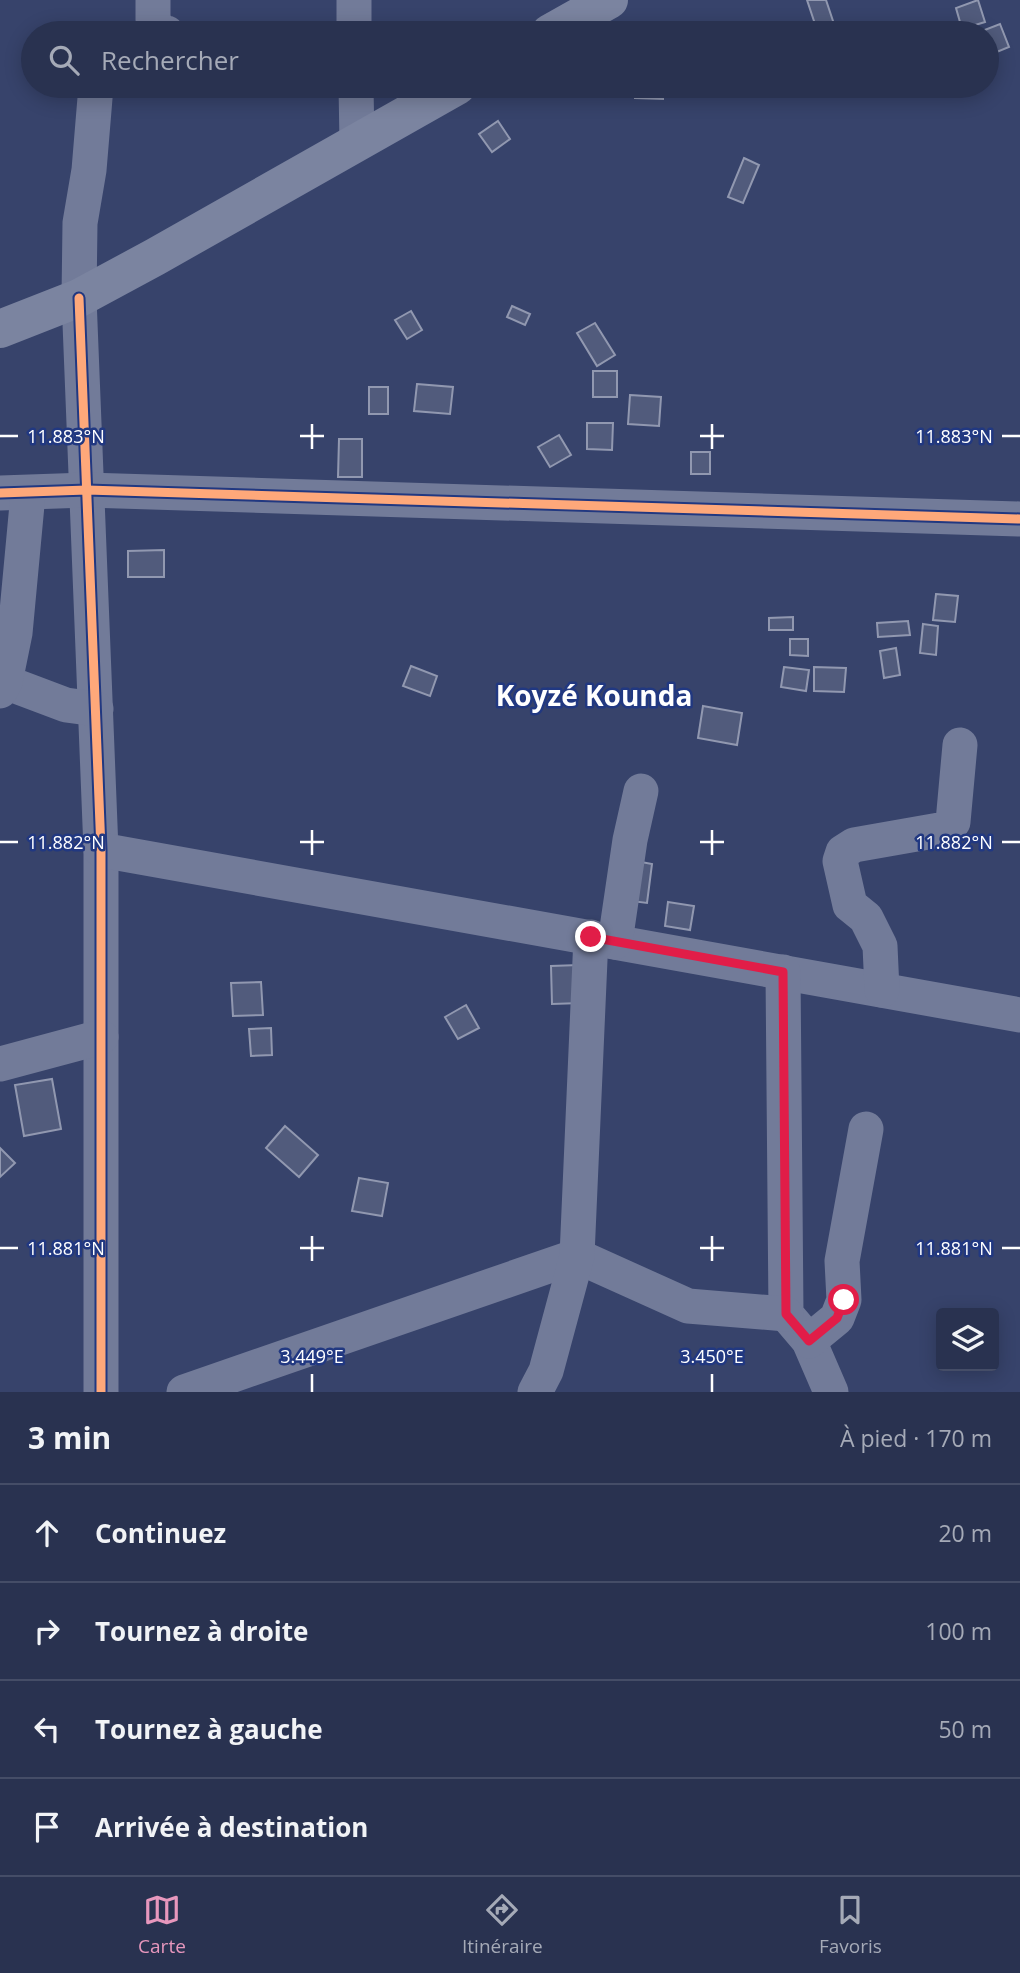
<!DOCTYPE html>
<html lang="fr">
<head>
<meta charset="utf-8">
<style>
	body { margin:0; font-family:"Open Sans",sans-serif; background:#353e5a; color:#f1f3f6 }
	.controls { position:absolute; right:21px; bottom:21px; display:grid; overflow:hidden; border-radius:7px; box-shadow:0 4px 18px #0003 }
	.controls button { width:63px; height:63px; display:grid; place-items:center; padding:0; border:0; border-bottom:2px solid #454d67; background:#293250; color:#f1f3f6; font:35px sans-serif }
	.stop { position:absolute; width:21px; height:21px; margin:-16px; border:5px solid #e11d48; border-radius:50%; background:#fff }
	.stop.end { background:#e11d48; border-color:#fff; box-shadow:0 2px 7px #0008 }
	.list { margin:0; padding:0; list-style:none }
	h2 { display:flex; justify-content:space-between; align-items:center; height:91px; margin:0; padding:0 28px; font-size:30px }
	h2 small { font-size:23px; font-weight:400; color:#a5aab7 }
	.list li { display:grid; grid-template-columns:46px 1fr auto; gap:21px; align-items:center; box-sizing:border-box; height:98px; padding:0 28px; border-top:2px solid #454d67 }
	.list b { display:block; font-size:26px; white-space:nowrap }
	.list em { font-size:23px; font-style:normal; color:#a5aab7 }
	.icon { flex:none; width:38px; height:38px; fill:none; stroke:currentColor; stroke-width:2; stroke-linecap:round; stroke-linejoin:round }
	.map { position:relative; flex:none; width:1020px; height:1392px; overflow:hidden }
	.search { position:absolute; background:#293250; box-shadow:0 4px 18px #0003; left:21px; right:21px; top:21px; height:77px; display:flex; align-items:center; gap:18px; box-sizing:border-box; padding:0 24px; border-radius:38px; color:#a5aab7; font-size:26px }
	.sheet { height:483px; background:#293250 }
	nav { display:flex; justify-content:space-around; align-items:center; box-sizing:border-box; height:98px; border-top:2px solid #454d67; background:#293250; font-size:19px; color:#a5aab7 }
	nav a { display:grid; justify-items:center; gap:4px }
	nav .on { color:#e797bd }
	.map>svg:first-child { display:block }
	.building { fill:#515b7c; stroke:#9198b0; stroke-width:2 }
	.lines { fill:none; stroke-linecap:round; stroke-linejoin:round }
	.minor { stroke:#727b99; stroke-width:35 }
	.major { stroke:#7b84a0; stroke-width:38 }
	.cycleway-casing { stroke:#213881; stroke-width:13 }
	.cycleway { stroke:#fea87a; stroke-width:9 }
	.route { stroke:#e11d48; stroke-width:9 }
	.ticks { fill:none; stroke:#fff; stroke-width:2.5 }
	.labels { text-anchor:middle; dominant-baseline:central; stroke-width:5; stroke-linejoin:round; paint-order:stroke }
	.district-label { font-size:28px; font-weight:bold; fill:#fff; stroke:#213881 }
	.ticks-label { font-size:18px; text-anchor:middle; fill:#fff; stroke:#213881; stroke-width:5; stroke-linejoin:round; paint-order:stroke }
</style>
</head>
<body>
<div class="map">
<svg width="1020" height="1392" viewBox="0 0 1020 1392">
	<rect width="100%" height="100%" fill="#37436b"/>
	<g class="building">
		<polygon points="807,0 826,0 837,33 818,33"/>
		<polygon points="978,0 985,22 962,29 956,8"/>
		<polygon points="1000,24 1009,47 987,56 987,33 977,33"/>
		<polygon points="635,86 663,86 663,99 635,98"/>
		<polygon points="498,121 510,139 492,152 479,134"/>
		<polygon points="744,158 759,165 743,203 728,197"/>
		<polygon points="512,306 530,314 525,325 507,317"/>
		<polygon points="411,311 422,330 407,339 395,320"/>
		<polygon points="595,323 615,355 597,366 577,333"/>
		<rect x="593" y="371" width="24" height="26"/>
		<polygon points="417,384 453,387 450,414 414,411"/>
		<rect x="369" y="387" width="19" height="27"/>
		<polygon points="630,395 661,397 659,426 628,424"/>
		<polygon points="587,423 613,423 612,450 587,449"/>
		<polygon points="559,435 571,455 550,467 538,447"/>
		<polygon points="339,439 362,439 362,477 338,477"/>
		<rect x="691" y="452" width="19" height="22"/>
		<polygon points="164,550 164,577 128,577 128,551"/>
		<polygon points="936,594 958,596 955,622 933,620"/>
		<polygon points="793,617 793,630 769,630 769,618"/>
		<polygon points="908,621 910,635 878,637 877,623"/>
		<polygon points="923,624 938,626 936,655 920,653"/>
		<polygon points="790,639 808,639 808,656 790,655"/>
		<polygon points="896,648 900,675 884,678 880,651"/>
		<polygon points="411,666 437,676 430,696 403,686"/>
		<polygon points="784,667 809,670 806,691 781,687"/>
		<polygon points="814,667 846,668 844,692 814,691"/>
		<polygon points="703,706 742,713 737,745 698,738"/>
		<polygon points="636,861 652,864 647,903 631,901"/>
		<polygon points="668,902 694,906 690,930 665,926"/>
		<polygon points="579,965 581,1003 552,1004 551,966"/>
		<polygon points="261,982 263,1015 233,1016 231,983"/>
		<polygon points="466,1005 479,1028 458,1039 445,1017"/>
		<polygon points="271,1028 272,1055 251,1056 249,1029"/>
		<polygon points="52,1079 61,1129 24,1136 15,1085"/>
		<polygon points="285,1126 318,1155 299,1177 266,1148"/>
		<polygon points="0,1148 15,1163 0,1177"/>
		<polygon points="359,1178 388,1183 382,1216 352,1211"/>
	</g>
	<g class="lines">
		<g class="minor">
			<polyline points="153,0 153,20 160,32 167,33"/>
			<polyline points="354,0 354,33"/>
			<polyline points="96,86 89,170 80,223 79,298 101,850 101,1392"/>
			<polyline points="356,86 357,143"/>
			<polyline points="0,493 87,490 1020,519"/>
			<polyline points="5,682 66,705 96,709"/>
			<polyline points="0,691 5,682 15,633 28,494"/>
			<polyline points="101,850 1020,1015"/>
			<polyline points="615,942 630,840 641,791"/>
			<polyline points="783,972 786,1314 809,1341 831,1392"/>
			<polyline points="882,990 880,946 866,918 850,905 840,861 843,852 854,845 945,829 953,822 960,745"/>
			<polyline points="0,1064 101,1037"/>
			<polyline points="809,1341 837,1318 844,1300 842,1261 866,1129"/>
			<polyline points="184,1392 577,1256 688,1306 786,1314"/>
			<polyline points="535,1392 546,1371 577,1256 591,937"/>
		</g>
		<g class="major">
			<polyline points="550,33 609,0"/>
			<polyline points="0,329 79,298 155,257 457,86"/>
		</g>
		<g class="cycleway-casing">
			<g id="cycleway">
				<polyline points="79,298 101,850 101,1392"/>
				<polyline points="0,493 87,490 1020,519"/>
			</g>
		</g>
		<use href="#cycleway" class="cycleway"/>
	</g>
	<g class="lines">
		<polyline class="route" points="591,937 783,972 786,1314 809,1341 837,1318 844,1300"/>
	</g>
	<path class="ticks" d="M312,424V449M712,424V449M0,436H18M300,436H324M700,436H724M1002,436H1020M312,830V855M712,830V855M0,842H18M300,842H324M700,842H724M1002,842H1020M312,1236V1261M712,1236V1261M0,1248H18M300,1248H324M700,1248H724M1002,1248H1020M312,1374V1392M712,1374V1392"/>
	<g class="labels">
		<g class="district-label">
			<text x="594" y="695">Koyzé Kounda</text>
		</g>
	</g>
	<g class="ticks-label">
		<text x="66" y="443">11.883°N</text>
		<text x="954" y="443">11.883°N</text>
		<text x="66" y="849">11.882°N</text>
		<text x="954" y="849">11.882°N</text>
		<text x="66" y="1255">11.881°N</text>
		<text x="954" y="1255">11.881°N</text>
		<text x="312" y="1363">3.449°E</text>
		<text x="712" y="1363">3.450°E</text>
	</g>
</svg>
<div class="controls">
<button><svg class="icon" aria-label="layers" viewBox="0 0 24 24"><path d="M12 4l9 5-9 5-9-5zM3 14l9 5 9-5"/></svg></button>
</div>
<div class="stop" style="left:844px;top:1300px"></div>
<div class="stop end" style="left:591px;top:937px"></div>
<div class="search"><svg class="icon" aria-label="search" viewBox="0 0 24 24"><circle cx="10" cy="10" r="6"/><path d="M15 15l6 6"/></svg>Rechercher</div>
</div>
<section class="sheet">
<h2>3 min<small>À pied · 170 m</small></h2>
<ul class="list">
<li><svg class="icon" aria-label="ahead" viewBox="0 0 24 24"><path d="M12 20V5M6 11l6-6 6 6"/></svg><div><b>Continuez</b></div><em>20 m</em></li>
<li><svg class="icon" aria-label="right" viewBox="0 0 24 24"><path d="M7 20v-9h11M14 6l5 5-5 5"/></svg><div><b>Tournez à droite</b></div><em>100 m</em></li>
<li><svg class="icon" aria-label="left" viewBox="0 0 24 24"><path d="M17 20v-9H6M10 6l-5 5 5 5"/></svg><div><b>Tournez à gauche</b></div><em>50 m</em></li>
<li><svg class="icon" aria-label="arrive" viewBox="0 0 24 24"><path d="M6 21V4h12l-3 4 3 4H6"/></svg><div><b>Arrivée à destination</b></div></li>
</ul>
</section>
<nav>
<a class="on"><svg class="icon" aria-label="map" viewBox="0 0 24 24"><path d="M3 6l6-2 6 2 6-2v14l-6 2-6-2-6 2zM9 4v14M15 6v14"/></svg>Carte</a>
<a><svg class="icon" aria-label="directions" viewBox="0 0 24 24"><path d="M12 3l9 9-9 9-9-9zM9 14v-3h6M13 9l2 2-2 2"/></svg>Itinéraire</a>
<a><svg class="icon" aria-label="saved" viewBox="0 0 24 24"><path d="M7 4h10v16l-5-4-5 4z"/></svg>Favoris</a>
</nav>
</body>
</html>
